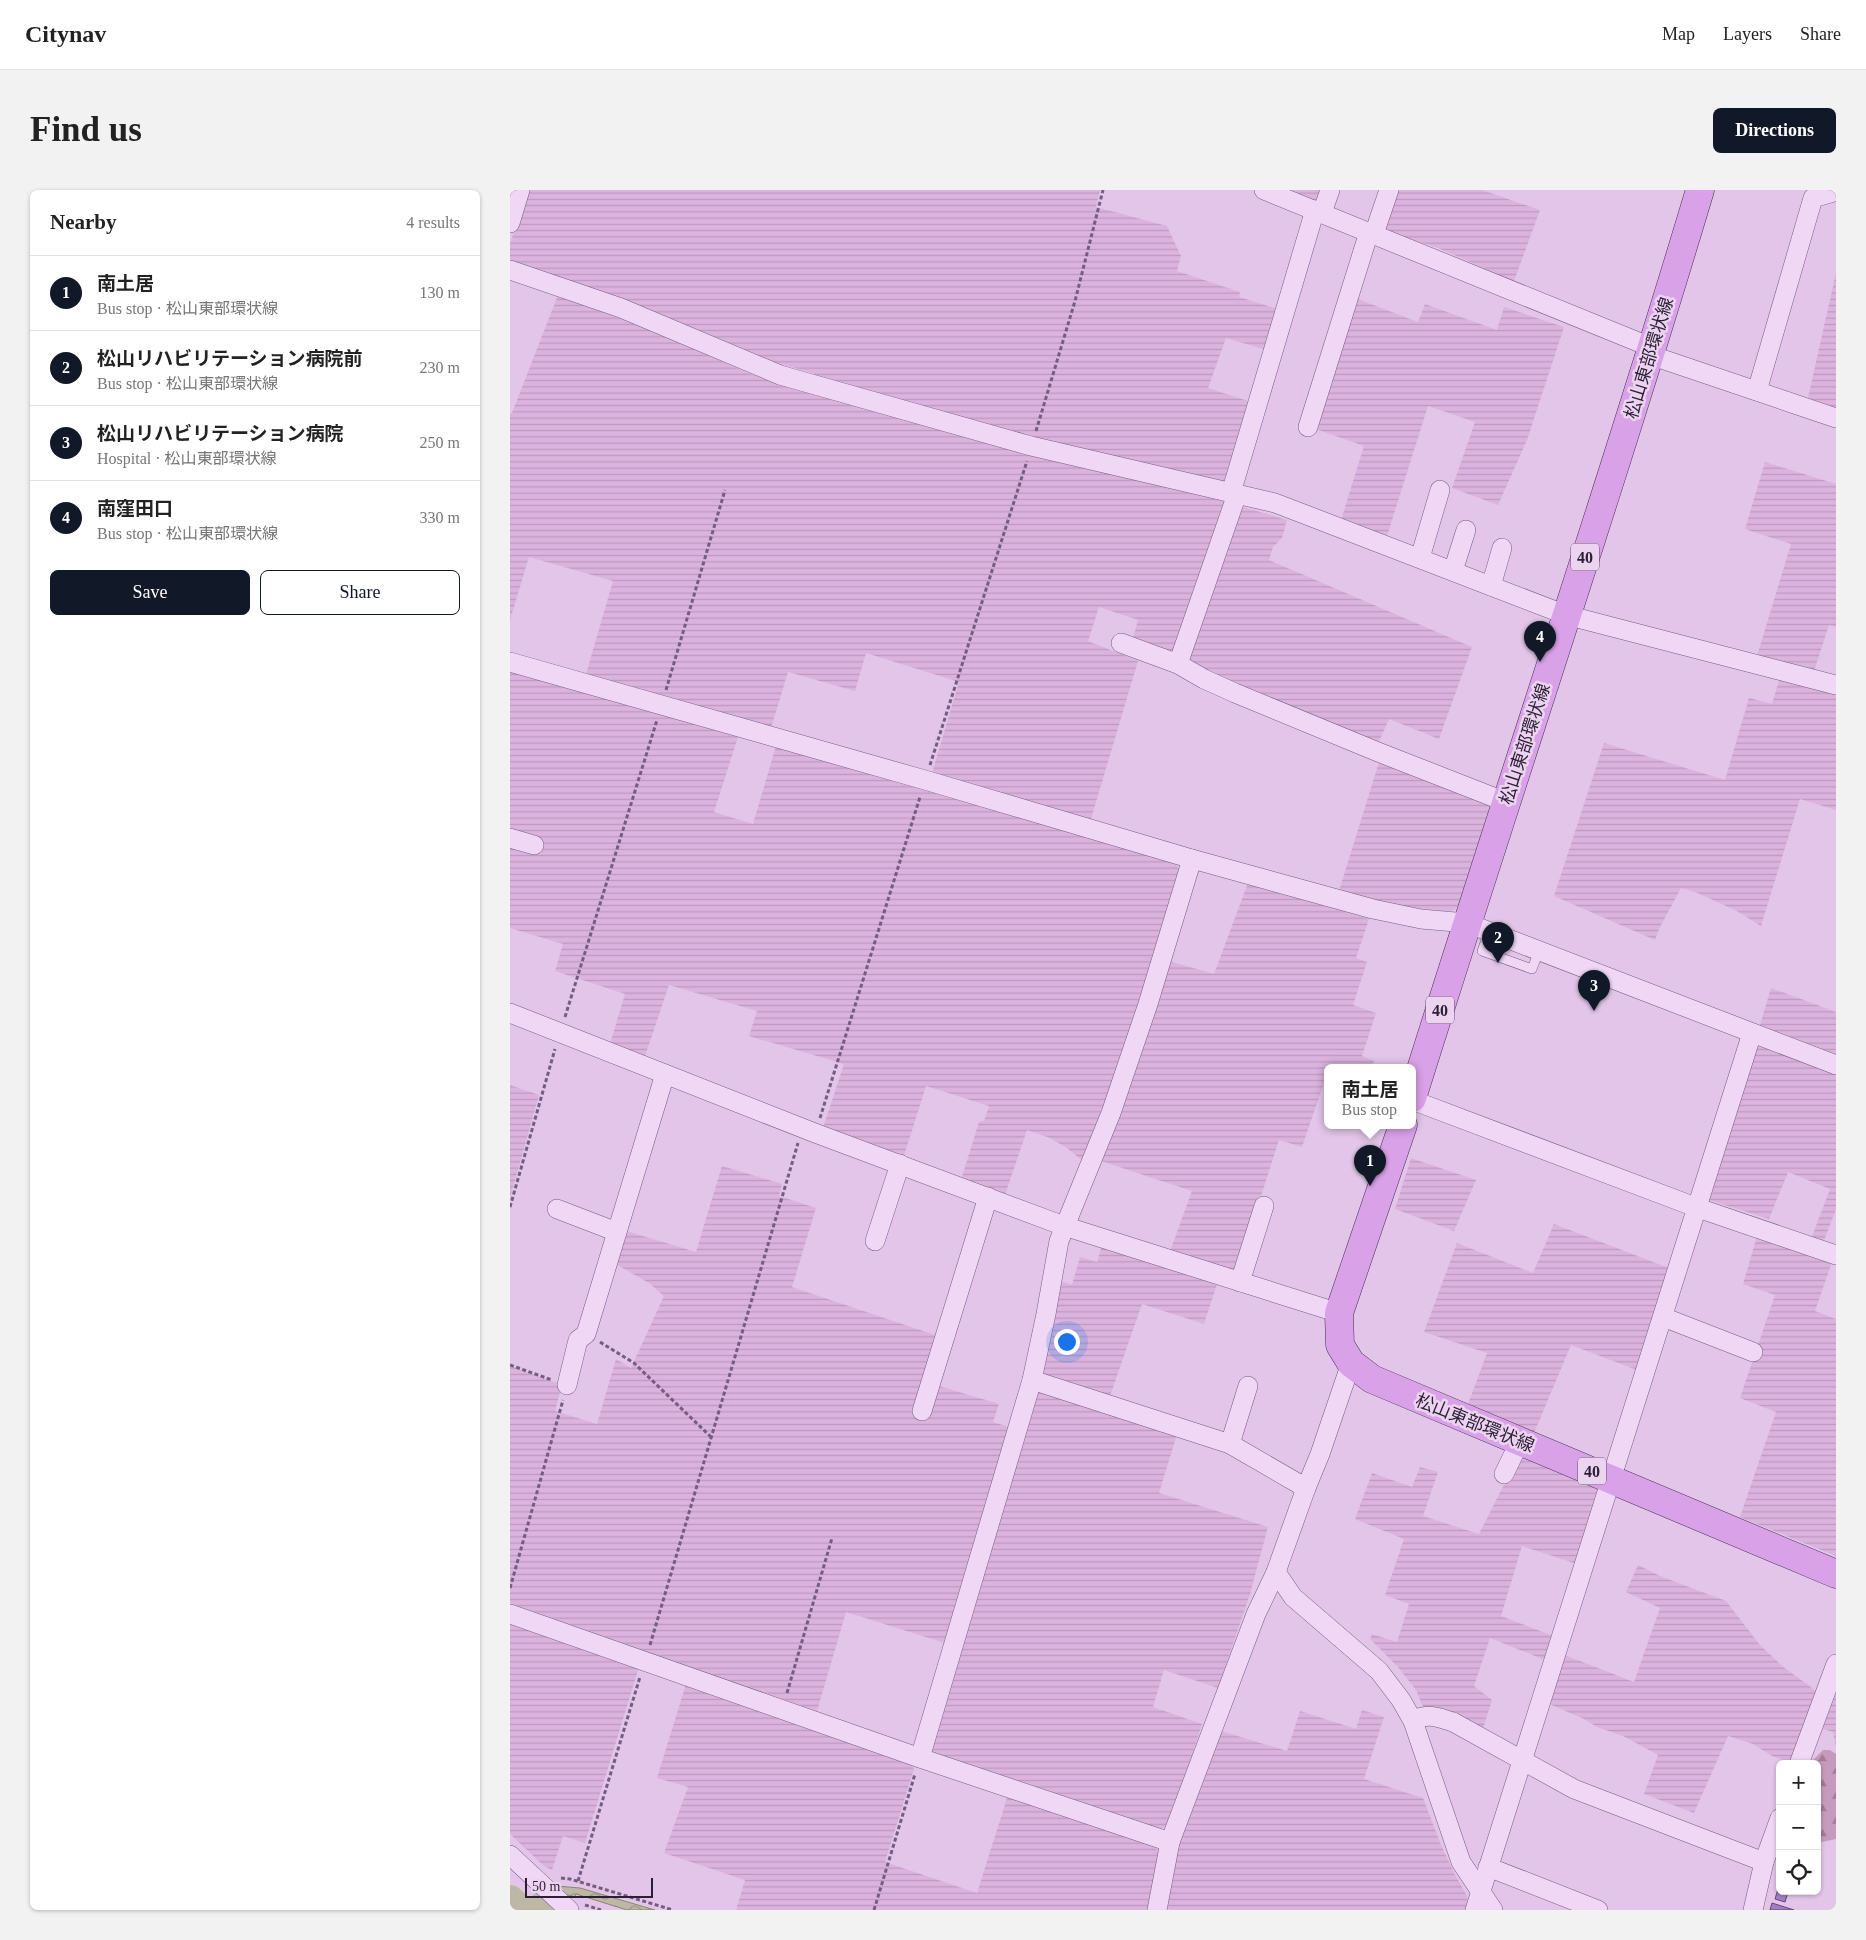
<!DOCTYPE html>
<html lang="en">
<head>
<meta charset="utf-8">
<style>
	body { margin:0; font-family:"Times New Roman","Noto Sans JP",serif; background:#f2f2f2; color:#222 }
	.controls { position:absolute; right:15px; bottom:15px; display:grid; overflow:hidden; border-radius:8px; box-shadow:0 1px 4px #0004 }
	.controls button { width:45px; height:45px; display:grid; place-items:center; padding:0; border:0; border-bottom:1px solid #e0e0e0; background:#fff; color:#222; font:25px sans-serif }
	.scale { position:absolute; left:15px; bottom:12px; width:128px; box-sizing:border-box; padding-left:5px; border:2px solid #2b1f34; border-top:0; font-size:14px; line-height:18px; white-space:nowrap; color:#2b1f34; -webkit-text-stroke:4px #ecd4f1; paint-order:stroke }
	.you { position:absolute; left:556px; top:1151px; width:18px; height:18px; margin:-12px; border:4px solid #fff; border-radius:50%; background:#1a73e8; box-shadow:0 0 0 8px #1a73e833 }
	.badge { display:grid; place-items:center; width:32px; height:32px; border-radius:50%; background:#111827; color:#fff; font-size:16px; font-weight:700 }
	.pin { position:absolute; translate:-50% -41px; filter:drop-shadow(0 1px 2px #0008) }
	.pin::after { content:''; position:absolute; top:26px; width:18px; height:15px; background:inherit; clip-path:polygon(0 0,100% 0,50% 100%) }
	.popup { position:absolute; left:814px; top:874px; width:92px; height:65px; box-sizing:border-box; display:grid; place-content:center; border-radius:8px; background:#fff; filter:drop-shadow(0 1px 4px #0005); font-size:16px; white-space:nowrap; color:#767676 }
	.popup b { font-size:19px; color:#222 }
	.popup::after { content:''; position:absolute; left:50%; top:100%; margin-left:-10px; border:10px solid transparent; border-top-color:#fff }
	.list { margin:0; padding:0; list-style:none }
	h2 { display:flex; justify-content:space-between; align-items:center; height:65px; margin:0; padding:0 20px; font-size:21px }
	h2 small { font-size:16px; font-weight:400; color:#767676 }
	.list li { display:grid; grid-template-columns:32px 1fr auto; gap:15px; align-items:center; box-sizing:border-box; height:75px; padding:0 20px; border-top:1px solid #e0e0e0 }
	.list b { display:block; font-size:19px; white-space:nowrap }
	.list p { margin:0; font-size:16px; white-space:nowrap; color:#767676 }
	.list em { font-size:16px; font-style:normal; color:#767676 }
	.actions { display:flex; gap:10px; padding:15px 20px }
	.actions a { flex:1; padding:11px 0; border:1px solid #111827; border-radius:8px; text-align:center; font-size:18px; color:#111827 }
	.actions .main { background:#111827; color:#fff }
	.icon { flex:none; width:28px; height:28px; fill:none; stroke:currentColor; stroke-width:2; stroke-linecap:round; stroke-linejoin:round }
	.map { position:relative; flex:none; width:1326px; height:1720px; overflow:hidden; border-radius:8px }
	header { display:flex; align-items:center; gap:30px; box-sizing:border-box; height:70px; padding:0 25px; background:#fff; border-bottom:1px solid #e0e0e0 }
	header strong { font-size:24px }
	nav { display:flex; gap:28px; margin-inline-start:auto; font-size:18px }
	.intro { display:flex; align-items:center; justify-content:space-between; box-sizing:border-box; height:120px; padding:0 30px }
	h1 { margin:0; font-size:35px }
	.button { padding:12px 22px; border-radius:8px; background:#111827; color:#fff; font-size:18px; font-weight:700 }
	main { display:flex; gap:30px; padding:0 30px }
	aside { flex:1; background:#fff; border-radius:8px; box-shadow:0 1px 4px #0004 }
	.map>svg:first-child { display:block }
	.farmland { fill:url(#farmland-rules) }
	.forest { fill:url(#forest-firs) }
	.water { fill:url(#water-waves); stroke:#8a866e }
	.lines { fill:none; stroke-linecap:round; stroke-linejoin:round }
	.river { stroke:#bdb8a6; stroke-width:30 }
	.building { fill:#a27fc3; stroke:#62457e }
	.service-casing { stroke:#745d82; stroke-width:10 }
	.minor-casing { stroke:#745d82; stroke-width:20 }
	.primary-casing { stroke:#433150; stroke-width:29 }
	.path { stroke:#745d82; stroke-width:3; stroke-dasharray:4 2.5; stroke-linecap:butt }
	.service { stroke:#efd7f5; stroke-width:9 }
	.minor { stroke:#efd7f5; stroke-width:19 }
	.primary { stroke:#d9a1e8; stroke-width:28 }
	.labels { text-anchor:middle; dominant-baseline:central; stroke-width:5; stroke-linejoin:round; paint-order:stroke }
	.shield { fill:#ecd4f1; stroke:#65556d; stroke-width:1 }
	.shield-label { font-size:16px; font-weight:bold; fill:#2b1f34 }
	.street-label { font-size:18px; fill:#2b1f34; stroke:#ecd4f1 }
</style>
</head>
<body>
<header>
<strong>Citynav</strong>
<nav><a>Map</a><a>Layers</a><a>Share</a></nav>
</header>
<div class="intro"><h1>Find us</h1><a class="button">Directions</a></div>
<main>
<aside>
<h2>Nearby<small>4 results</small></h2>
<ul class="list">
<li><span class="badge">1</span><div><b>南土居</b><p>Bus stop · 松山東部環状線</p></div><em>130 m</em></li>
<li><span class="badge">2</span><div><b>松山リハビリテーション病院前</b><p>Bus stop · 松山東部環状線</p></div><em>230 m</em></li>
<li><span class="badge">3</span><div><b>松山リハビリテーション病院</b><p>Hospital · 松山東部環状線</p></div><em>250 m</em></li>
<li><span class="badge">4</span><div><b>南窪田口</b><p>Bus stop · 松山東部環状線</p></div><em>330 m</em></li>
</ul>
<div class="actions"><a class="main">Save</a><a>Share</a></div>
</aside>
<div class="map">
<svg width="1326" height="1720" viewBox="0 0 1326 1720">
	<defs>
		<pattern id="farmland-rules" width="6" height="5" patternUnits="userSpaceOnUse" patternTransform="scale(1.25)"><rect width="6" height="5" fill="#dbb3de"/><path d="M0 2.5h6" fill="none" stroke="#bc9abf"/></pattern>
		<pattern id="forest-firs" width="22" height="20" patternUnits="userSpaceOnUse" patternTransform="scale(1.25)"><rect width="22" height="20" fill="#c69abc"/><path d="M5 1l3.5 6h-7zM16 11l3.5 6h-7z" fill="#a17d9a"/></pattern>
		<pattern id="water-waves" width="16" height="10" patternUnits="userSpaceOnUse" patternTransform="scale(1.25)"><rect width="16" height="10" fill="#bdb8a6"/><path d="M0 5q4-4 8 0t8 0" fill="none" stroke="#9a9588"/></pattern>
	</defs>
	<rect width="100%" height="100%" fill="#e2c5e9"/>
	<g class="farmland">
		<polygon points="17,0 590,0 586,17 657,36 671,66 667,81 730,102 729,107 771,120 760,161 716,148 698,198 744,213 720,296 515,244 306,186 303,183 253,169 2,73 0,69 0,54"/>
		<polygon points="768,0 816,0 809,17"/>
		<polygon points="885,0 972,0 1030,20 1004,91 928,58 870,39"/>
		<polygon points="1326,83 1326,221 1297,212"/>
		<polygon points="48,105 150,144 240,184 526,266 716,312 777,330 772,348 763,357 759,370 962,457 929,549 879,529 867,556 622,452 628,430 589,417 578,451 628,471 581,629 422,583 449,492 356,463 345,501 278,482 261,538 76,484 103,391 19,367 0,430 0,223 2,223"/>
		<polygon points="845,108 908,132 915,114 987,140 994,117 1054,137 1017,250 988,315 942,298 965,232 918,216 877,346 831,330 854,256 803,238"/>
		<polygon points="1255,272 1326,294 1326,437 1319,435 1304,481 1247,466 1281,354 1235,339"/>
		<polygon points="0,480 228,547 204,622 243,634 266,556 658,670 666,674 670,681 624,837 574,972 557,958 540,948 517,940 495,1005 451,990 469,932 474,931 479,916 416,896 393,969 313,938 334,874 239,846 247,821 159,795 135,866 100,854 115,804 45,781 53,754 0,738"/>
		<polygon points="1270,487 1326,502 1326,620 1290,609 1251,736 1225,720 1185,702 1171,698 1149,739 1145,750 1044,706 1094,553 1215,590 1239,508 1262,514"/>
		<polygon points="869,572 980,615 951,712 944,720 938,721 911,719 867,713 829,701"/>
		<polygon points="738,693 859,729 846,768 857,772 843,815 866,823 852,866 864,871 862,877 818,877 817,884 792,957 769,950 726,1084 659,1064 682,1001 591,971 659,771 704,784"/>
		<polygon points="1261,798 1326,822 1326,865 1250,835"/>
		<polygon points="1243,851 1326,883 1326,1019 1313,1053 1301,1049 1320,999 1278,982 1259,1029 1196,1009"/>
		<polygon points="0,895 29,905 0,1008"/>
		<polygon points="901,968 966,990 944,1041 885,1019"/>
		<polygon points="212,976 272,994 269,1006 306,1018 282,1097 431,1147 426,1195 489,1214 483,1232 499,1237 435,1453 336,1422 307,1521 0,1413 0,1176 52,1195 45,1221 87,1234 106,1169 121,1178 154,1106 139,1093 102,1072 113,1040 186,1062"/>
		<polygon points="1044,1034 1164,1080 1132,1182 1061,1155 1024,1243 957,1217 977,1163 914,1142 947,1053 1023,1083"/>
		<polygon points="1248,1043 1323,1069 1305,1121 1326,1129 1326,1366 1230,1327 1266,1222 1230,1208 1265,1105 1233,1094"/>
		<polygon points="592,1055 708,1091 694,1134 632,1114 600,1206 532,1184 551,1091 562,1095 570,1067 587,1072"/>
		<polygon points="528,1197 668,1241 649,1303 758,1337 740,1404 708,1498 654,1480 643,1517 692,1534 662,1628 653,1638 647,1639 424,1564 418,1557"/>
		<polygon points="1009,1265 1094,1298 1070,1375 1012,1356 991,1426 1043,1446 1035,1470 980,1448 964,1496 982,1510 972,1542 928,1520 913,1517 906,1500 887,1476 860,1449 862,1444 887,1452 899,1414 875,1405 894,1349 845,1329 862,1283 902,1297 910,1277 928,1282 913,1326 969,1344"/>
		<polygon points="1128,1375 1150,1386 1216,1411 1250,1455 1272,1476 1309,1503 1283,1574 1262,1566 1243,1554 1218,1546 1184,1623 1134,1604 1148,1565 1113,1546 1087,1537 1074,1529 1037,1513 1052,1464 1124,1492 1150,1418 1116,1402"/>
		<polygon points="0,1431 129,1477 75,1653 53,1646 42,1680 34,1676 0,1644"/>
		<polygon points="1326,1489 1326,1557 1323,1542 1307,1537"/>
		<polygon points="176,1494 400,1573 404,1579 375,1672 467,1703 498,1605 643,1655 649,1662 638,1720 226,1720 235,1690 154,1663 178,1597 147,1588"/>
		<polygon points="852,1520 874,1527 854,1589 913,1608 931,1655 945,1685 957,1706 958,1720 661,1720 656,1718 668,1654 711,1541 777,1561 790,1521 846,1539"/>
	</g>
	<polygon class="forest" points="1313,1560 1320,1560 1326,1564 1326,1649 1307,1653 1307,1574 1299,1574"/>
	<polygon class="water" points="46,1696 70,1698 145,1720 117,1720 66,1704 65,1707 51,1703"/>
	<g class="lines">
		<g class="river">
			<polyline points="0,1710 11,1720"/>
			<polyline points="29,1720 36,1714"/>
		</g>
	</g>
	<g class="building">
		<polygon points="1268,1699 1270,1701 1278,1702 1275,1712 1265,1709"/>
		<polygon points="1262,1713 1284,1720 1260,1720"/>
	</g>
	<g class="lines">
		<g class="service-casing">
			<polyline id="service" points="979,742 972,761 1022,779 1029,761"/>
		</g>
		<g class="minor-casing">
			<g id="minor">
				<polyline points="754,0 1143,158"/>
				<polyline points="812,23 820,0"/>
				<polyline points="0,33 10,0"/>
				<polyline points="864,44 879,0"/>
				<polyline points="0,80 111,118 270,185 521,256 765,313 1056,425 1326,495"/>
				<polyline points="1140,165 1326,228"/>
				<polyline points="1247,201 1303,8 1324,2 1325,0"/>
				<polyline points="798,237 859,42"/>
				<polyline points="721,303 805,20"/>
				<polyline points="910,368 930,300"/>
				<polyline points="943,381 956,340"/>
				<polyline points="981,396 992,358"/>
				<polyline points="611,453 668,474 694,489 725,503 868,562 996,612"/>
				<polyline points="0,472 415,590 682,669 863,719 911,729 957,733 1326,875"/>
				<polyline points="668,474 727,304"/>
				<polyline points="0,648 24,655"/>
				<polyline points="0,823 305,943 554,1036 829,1123"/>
				<polyline points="902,910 1188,1018 1326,1065"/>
				<polyline points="47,1019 107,1042"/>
				<polyline points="365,1051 390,974"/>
				<polyline points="730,1092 754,1016"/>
				<polyline points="1153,1127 1243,1162"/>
				<polyline points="522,1190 720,1254 796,1298"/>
				<polyline points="57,1195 68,1150 76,1144 155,884"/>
				<polyline points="412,1221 478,1007"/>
				<polyline points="720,1254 738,1196"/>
				<polyline points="994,1284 1010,1251"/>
				<polyline points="766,1382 783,1407 869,1481 891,1510 903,1531 951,1672 983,1720"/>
				<polyline points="0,1424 410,1568 660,1652"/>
				<path d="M903,1531C917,1522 929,1528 943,1532L1064,1599L1254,1672"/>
				<polyline points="410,1568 522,1190 536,1124 549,1051 601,923 638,814 682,669"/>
				<polyline points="1289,1574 1326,1474"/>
				<polyline points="0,1665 59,1720"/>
				<polyline points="978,1677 1088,1720"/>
				<polyline points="647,1720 660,1652 746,1424 766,1382 796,1298 810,1264 841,1173"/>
				<polyline points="965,1720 1242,843"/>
				<polyline points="1243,1720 1254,1672 1270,1628"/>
			</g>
		</g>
		<g class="primary-casing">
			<g id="primary">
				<path d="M902,908C997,604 1099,304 1190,0"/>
				<polyline points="893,935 829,1123 830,1155 841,1173 862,1189 1326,1384"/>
			</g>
		</g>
		<g class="path">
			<polyline points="526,241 565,111 593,0"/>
			<polyline points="156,500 215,300"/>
			<polyline points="420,575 517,271"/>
			<polyline points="55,827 147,530"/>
			<polyline points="310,928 410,607"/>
			<polyline points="0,1017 45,859"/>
			<polyline points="90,1152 124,1173 201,1247"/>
			<polyline points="0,1175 42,1190"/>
			<polyline points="0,1398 53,1210"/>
			<polyline points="140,1455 288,953"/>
			<polyline points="277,1503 322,1348"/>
			<polyline points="51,1688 60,1689 163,1720"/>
			<polyline points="68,1691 130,1487"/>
			<polyline points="75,1715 91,1720"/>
			<polyline points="364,1720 405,1584"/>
		</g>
		<use href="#service" class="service"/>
		<use href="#minor" class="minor"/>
		<use href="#primary" class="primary"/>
	</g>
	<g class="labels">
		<g class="shield">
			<rect x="1061" y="353.5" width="28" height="27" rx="4"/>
			<rect x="916" y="806.5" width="28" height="27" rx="4"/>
			<rect x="1068" y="1267.5" width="28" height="27" rx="4"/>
		</g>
		<g class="shield-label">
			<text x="1075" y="367">40</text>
			<text x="930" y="820">40</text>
			<text x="1082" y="1281">40</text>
		</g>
		<g class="street-label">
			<text transform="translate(1139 168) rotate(-73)">松山東部環状線</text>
			<text transform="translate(1015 554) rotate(-72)">松山東部環状線</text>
			<text transform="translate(965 1233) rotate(22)">松山東部環状線</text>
		</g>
	</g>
</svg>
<div class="controls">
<button>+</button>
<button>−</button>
<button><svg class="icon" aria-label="locate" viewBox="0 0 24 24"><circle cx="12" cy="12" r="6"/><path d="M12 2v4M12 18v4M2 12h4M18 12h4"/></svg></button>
</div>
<div class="scale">50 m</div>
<div class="you"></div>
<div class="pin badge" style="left:860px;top:996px">1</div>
<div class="popup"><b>南土居</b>Bus stop</div>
<div class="pin badge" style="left:988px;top:773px">2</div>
<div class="pin badge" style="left:1084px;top:821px">3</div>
<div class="pin badge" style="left:1030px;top:472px">4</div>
</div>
</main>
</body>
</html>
